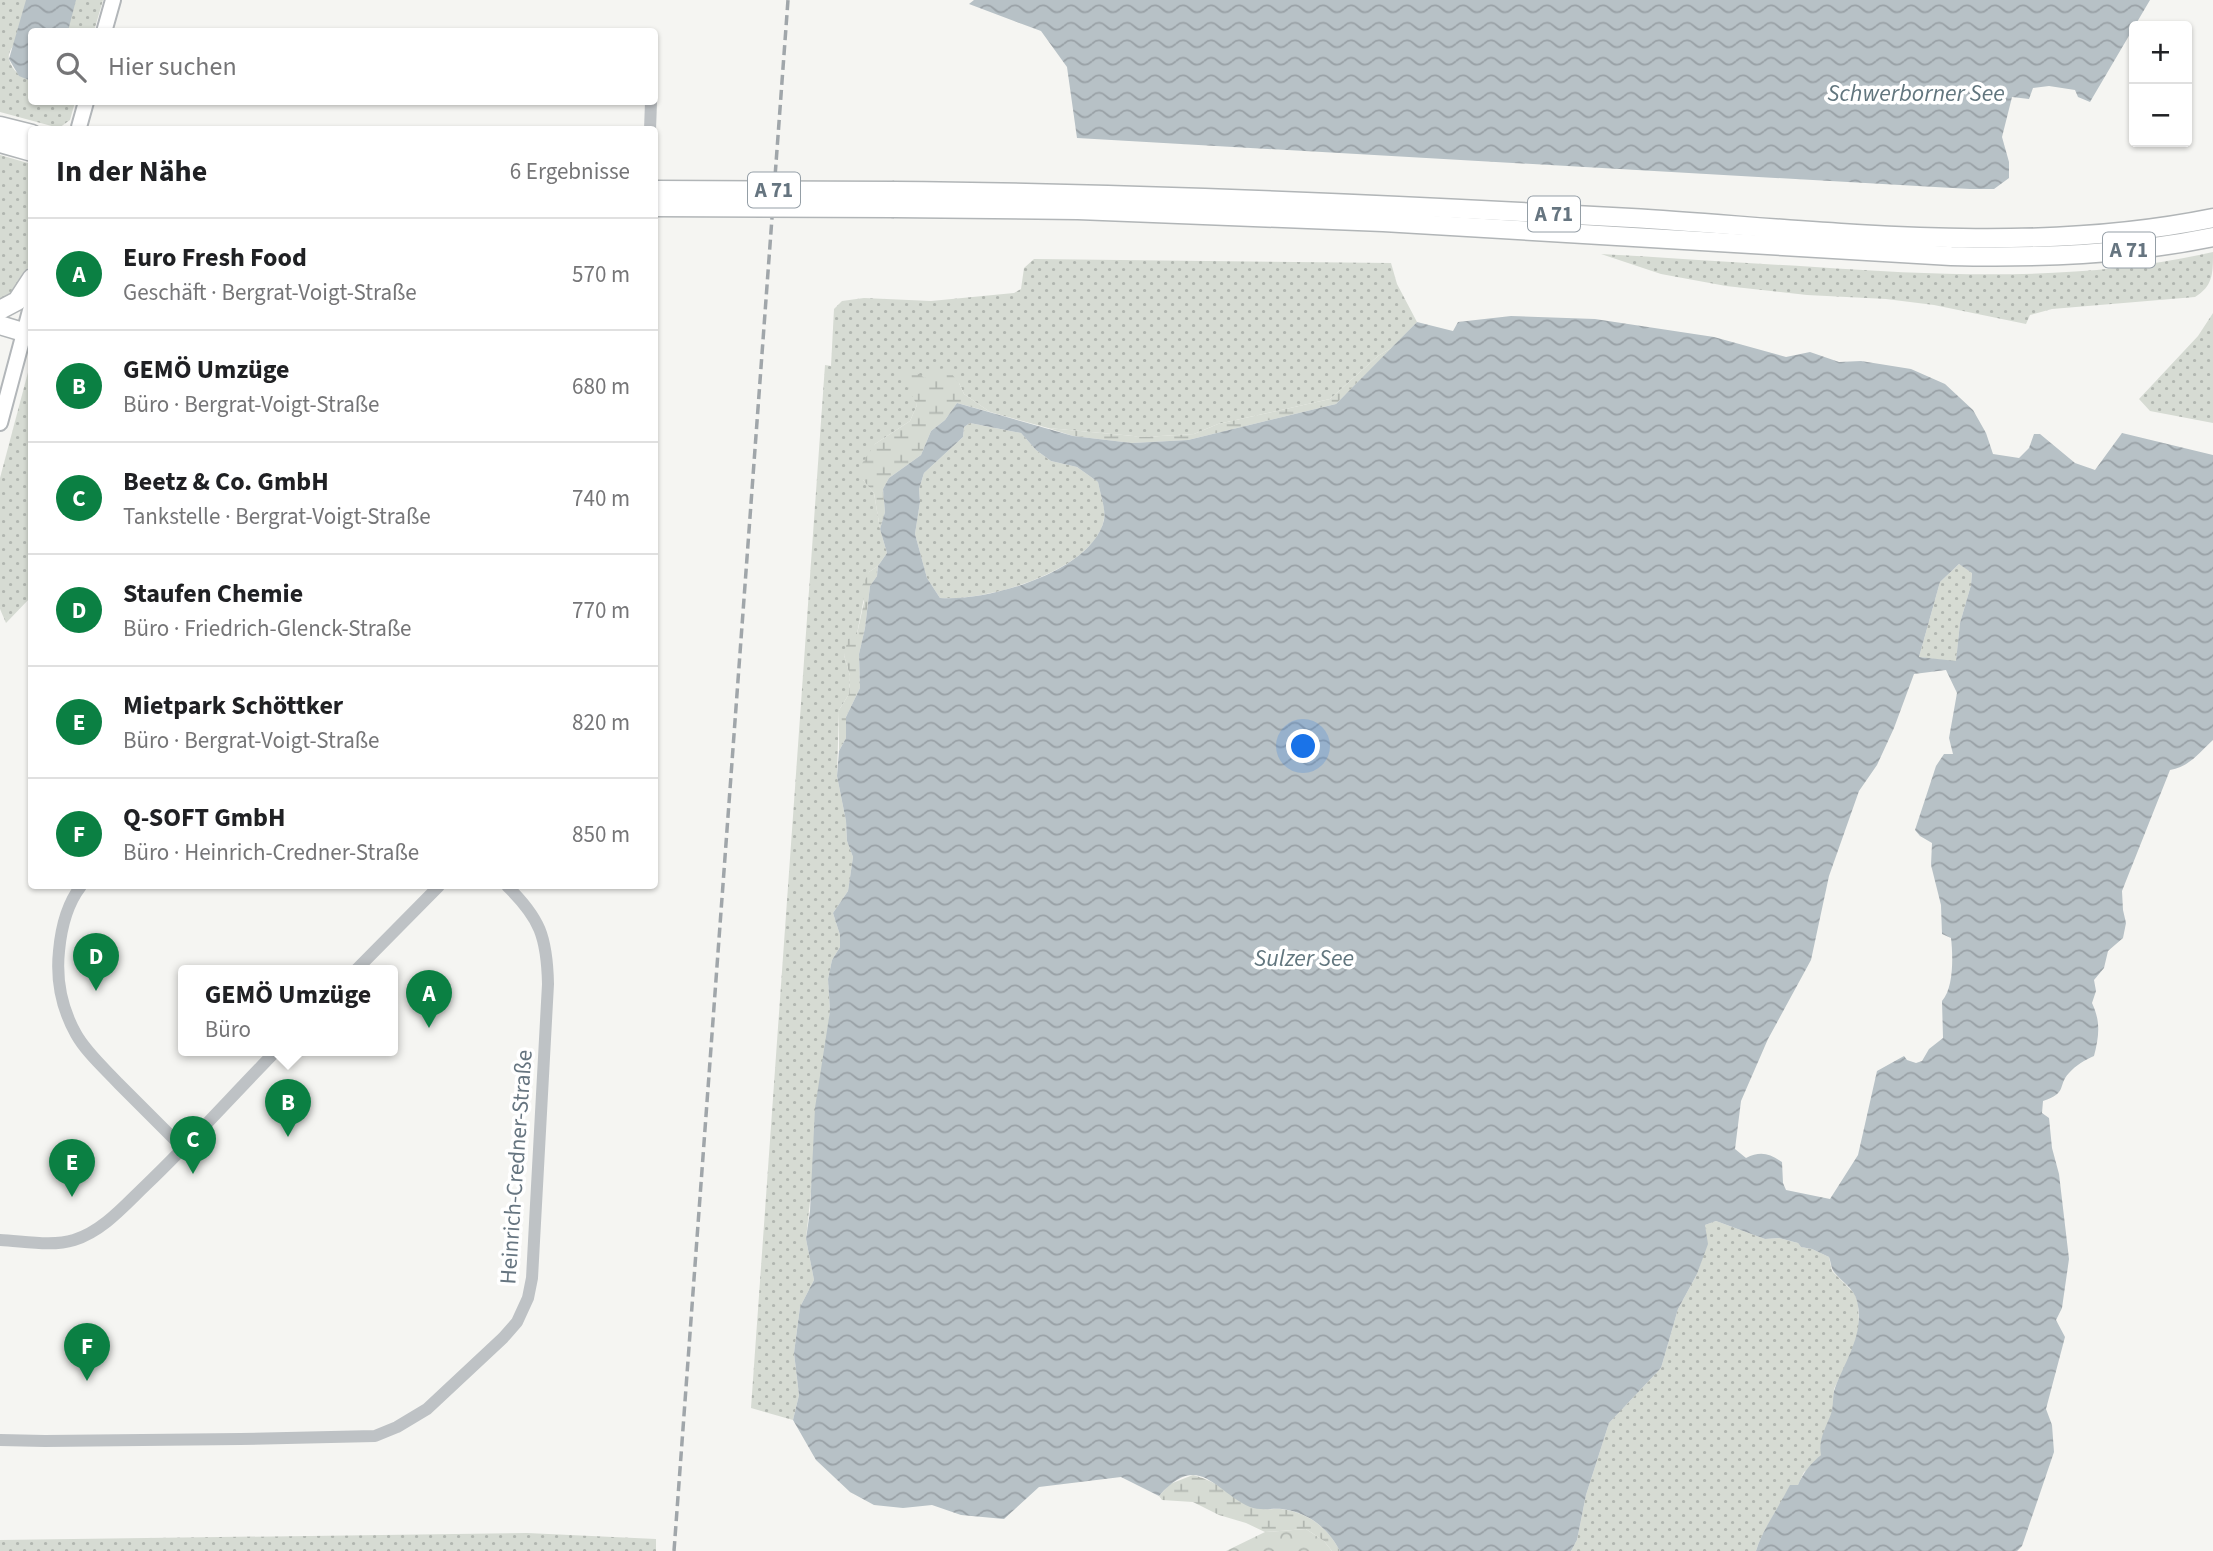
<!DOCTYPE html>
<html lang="de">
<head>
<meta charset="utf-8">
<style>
	body { margin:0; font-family:"Source Sans 3",sans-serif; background:#f2f2f2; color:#202124 }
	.controls { position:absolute; right:21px; top:21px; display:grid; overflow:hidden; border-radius:7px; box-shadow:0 2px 5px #0004 }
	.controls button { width:63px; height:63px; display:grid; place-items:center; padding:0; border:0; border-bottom:2px solid #e0e0e0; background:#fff; color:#202124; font:35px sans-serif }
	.you { position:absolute; left:1304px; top:747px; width:24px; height:24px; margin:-18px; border:5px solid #fff; border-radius:50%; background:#1a73e8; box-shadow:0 0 0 10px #1a73e833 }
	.badge { display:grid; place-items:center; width:46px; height:46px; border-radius:50%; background:#0b8043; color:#fff; font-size:23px; font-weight:700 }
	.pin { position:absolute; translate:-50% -58px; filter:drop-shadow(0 2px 4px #0008) }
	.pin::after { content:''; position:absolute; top:37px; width:24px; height:21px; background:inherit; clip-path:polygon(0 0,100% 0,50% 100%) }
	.popup { position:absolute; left:178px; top:965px; width:220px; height:91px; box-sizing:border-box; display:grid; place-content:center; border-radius:7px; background:#fff; filter:drop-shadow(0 2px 5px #0005); font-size:23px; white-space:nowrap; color:#757577 }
	.popup b { font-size:26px; color:#202124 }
	.popup::after { content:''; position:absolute; left:50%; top:100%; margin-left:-14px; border:14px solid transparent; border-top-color:#fff }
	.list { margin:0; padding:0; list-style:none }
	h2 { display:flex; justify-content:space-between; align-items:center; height:91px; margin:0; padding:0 28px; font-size:30px }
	h2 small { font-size:23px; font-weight:400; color:#757577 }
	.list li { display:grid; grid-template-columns:46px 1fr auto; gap:21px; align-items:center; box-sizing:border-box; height:112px; padding:0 28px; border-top:2px solid #e0e0e0 }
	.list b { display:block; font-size:26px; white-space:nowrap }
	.list p { margin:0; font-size:23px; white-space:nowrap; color:#757577 }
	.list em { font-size:23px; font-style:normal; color:#757577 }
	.icon { flex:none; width:38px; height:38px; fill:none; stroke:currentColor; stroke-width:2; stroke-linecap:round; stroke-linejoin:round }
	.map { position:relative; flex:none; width:2213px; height:1551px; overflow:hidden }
	.search { position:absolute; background:#fff; box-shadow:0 2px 5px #0004; left:28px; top:28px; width:630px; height:77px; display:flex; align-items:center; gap:18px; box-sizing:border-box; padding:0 24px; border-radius:7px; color:#757577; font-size:26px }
	.panel { position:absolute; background:#fff; box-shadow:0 2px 5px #0004; left:28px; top:126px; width:630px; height:763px; border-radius:7px }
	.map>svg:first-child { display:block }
	.grass { fill:url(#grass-dots) }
	.forest { fill:url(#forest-crowns) }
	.wetland { fill:url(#wetland-marsh) }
	.water { fill:url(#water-waves); fill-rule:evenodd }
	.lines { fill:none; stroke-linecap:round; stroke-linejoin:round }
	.major-casing { stroke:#b2b6b9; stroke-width:18 }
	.highway-casing { stroke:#b1b5b7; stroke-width:21 }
	.minor { stroke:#bec2c5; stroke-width:12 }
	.major { stroke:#fff; stroke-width:14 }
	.highway { stroke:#fff; stroke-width:18 }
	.rail { stroke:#a0a6aa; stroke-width:3.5; stroke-dasharray:10 5; stroke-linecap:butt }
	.highway-bridge-casing { stroke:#b1b5b7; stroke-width:21; stroke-linecap:butt }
	.highway-bridge { stroke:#fff; stroke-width:18 }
	.labels { text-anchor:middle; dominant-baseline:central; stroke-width:7; stroke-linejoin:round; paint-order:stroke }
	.shield { fill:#fff; stroke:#949ea6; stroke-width:2 }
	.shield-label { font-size:21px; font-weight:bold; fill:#667580 }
	.street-label { font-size:23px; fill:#667580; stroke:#fff }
	.water-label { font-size:24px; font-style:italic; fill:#62767e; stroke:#fff }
</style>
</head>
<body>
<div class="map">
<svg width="2213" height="1551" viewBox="0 0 2213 1551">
	<defs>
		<pattern id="grass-dots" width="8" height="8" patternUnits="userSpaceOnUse" patternTransform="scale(1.75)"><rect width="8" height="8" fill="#d6dbd3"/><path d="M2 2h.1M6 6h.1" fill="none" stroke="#b1b6b0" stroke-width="1.8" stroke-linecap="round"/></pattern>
		<pattern id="forest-crowns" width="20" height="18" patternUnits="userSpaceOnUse" patternTransform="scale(1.75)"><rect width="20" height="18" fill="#d6dbd3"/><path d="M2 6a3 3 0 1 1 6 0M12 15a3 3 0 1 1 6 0" fill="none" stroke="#b1b6b0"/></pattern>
		<pattern id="wetland-marsh" width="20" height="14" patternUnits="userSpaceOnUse" patternTransform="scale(1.75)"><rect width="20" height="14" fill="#d6dbd3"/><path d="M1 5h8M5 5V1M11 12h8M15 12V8" fill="none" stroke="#b1b6b0"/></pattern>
		<pattern id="water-waves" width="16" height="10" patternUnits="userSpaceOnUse" patternTransform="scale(1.75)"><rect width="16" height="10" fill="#b7c1c6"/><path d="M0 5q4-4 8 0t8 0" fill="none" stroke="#99a1a6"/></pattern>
	</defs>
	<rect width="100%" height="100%" fill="#f5f5f2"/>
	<g class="grass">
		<path d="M0,0H103L94,31C78,31 47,28 33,31C23,34 7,48 9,59C12,71 21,77 31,81L32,102H75L70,120L59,128L0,112Z"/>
		<polygon points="0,155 31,164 32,257 21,285 0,304"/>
		<path d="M2213,252C2213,274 2213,286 2195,297L2052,309L2030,315L2026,324L1934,305L1886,299L1807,295L1726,286L1661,274L1601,254C1672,258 1744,263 1815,267C1947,276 2082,282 2213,252Z"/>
		<polygon points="1034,259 1391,263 1397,284 1417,322 1393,347 1378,356 1330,399 1218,424 1194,434 1144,437 1048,428 990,412 964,394 959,383 925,378 909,387 917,405 910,421 875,444 863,480 874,493 880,529 887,553 878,566 869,572 857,634 844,655 850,676 849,694 839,710 837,776 846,821 847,841 853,857 848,891 833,913 840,935 840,947 832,960 828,979 830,1011 806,1239 814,1280 800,1307 794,1353 799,1395 793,1420 751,1408 825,365 831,366 834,309 842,301 864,298 931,301 1014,293 1021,289 1024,268"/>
		<polygon points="2213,313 2213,423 2150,411 2139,399 2198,336"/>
		<polygon points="31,361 31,597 6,623 0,609 0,478"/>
		<path d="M970,423L1021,433L1036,450L1051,461L1077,467L1098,482C1100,493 1106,508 1104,519C1095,571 984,602 940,598L927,578L915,534L920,502L919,489L924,473L963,437L964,427Z"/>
		<polygon points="1959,564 1972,572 1971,585 1960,623 1956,662 1919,657 1940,582"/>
		<path d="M1716,1221L1765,1239L1779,1238L1798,1243L1801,1247L1812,1249L1829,1257L1832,1271L1855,1294L1858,1304L1859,1326L1854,1347L1834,1389L1833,1410L1821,1455L1811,1468L1804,1472L1798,1485L1790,1486C1779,1508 1763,1528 1756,1551H1571L1577,1540L1586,1495L1609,1423L1661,1368L1678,1309L1697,1274L1707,1244L1705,1225Z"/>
		<polygon points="527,1533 656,1539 656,1551 0,1551 0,1540"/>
	</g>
	<polygon class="forest" points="1306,1529 1324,1541 1332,1551 1226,1551 1265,1532"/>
	<g class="wetland">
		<polygon points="1393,347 1336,404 1188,440 1132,443 1073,436 1048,428 1144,437 1194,434 1218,424 1330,399 1378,356"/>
		<polygon points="906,367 925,378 933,370 947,368 959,383 964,394 990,412 957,403 945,420 931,431 921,455 889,478 883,489 885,512 880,529 874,493 863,480 861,465 875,444 910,421 917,405 900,374"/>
		<polygon points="878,566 877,576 870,586 865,628 859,654 860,688 846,717 846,738 839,751 839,710 849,694 850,676 844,655 848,639 857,634 864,602 861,588 869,572"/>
		<path d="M1193,1475C1217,1481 1236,1498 1260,1508C1267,1511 1274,1508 1281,1509C1309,1513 1327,1527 1340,1551H1332L1324,1541L1306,1529L1265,1532L1246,1523L1219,1515L1193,1502L1162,1500L1159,1496L1170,1484Z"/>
	</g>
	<g class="water">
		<polygon points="26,0 76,0 68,31 32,32 31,81 19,76 9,59"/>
		<polygon points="974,0 2150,0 2090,102 2078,97 2075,90 2049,86 2033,88 2029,99 2012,97 2002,137 2009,162 2009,178 1994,189 1970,189 1077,138 1067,67 1041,31 969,4"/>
		<path d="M1511,316L1595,319L1714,337L1786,357L1810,352L1839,362L1861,361L1911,369L1945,384L1973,410L1986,433L1993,454L2019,458L2029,448L2034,434H2040L2075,463L2095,470L2122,433L2213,455V740C2199,753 2189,767 2170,770L2122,891L2123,910L2126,923L2123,938L2108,951L2104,968L2094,980L2096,991L2092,1003C2101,1022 2099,1036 2094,1056C2085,1060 2076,1065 2069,1073C2057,1086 2068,1093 2043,1101L2042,1113L2049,1118L2052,1148L2059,1174L2069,1259L2062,1308L2056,1320L2065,1337L2046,1409L2052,1425L2054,1452L2022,1546L2017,1551H1756C1763,1528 1779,1507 1790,1485H1798C1803,1473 1811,1463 1821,1455C1818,1440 1826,1427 1831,1414C1834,1406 1832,1396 1835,1388C1846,1359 1865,1333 1857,1301C1854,1288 1842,1282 1834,1272C1831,1268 1831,1262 1829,1257L1812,1249L1801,1247L1798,1243L1779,1238L1765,1239L1716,1221L1705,1225L1708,1244L1697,1274L1678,1309L1661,1368L1609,1423L1586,1495L1577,1540L1571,1551H1340C1327,1527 1309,1513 1282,1509C1271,1508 1261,1511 1250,1507C1215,1492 1199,1450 1159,1496L1121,1477L1039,1487L1004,1519L961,1515L932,1505L903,1508L874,1505L850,1492L816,1460L793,1420L799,1395L794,1353L800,1307L814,1280L806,1239L810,1211L815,1108L830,1011L828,979L832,960L840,947V935L833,913L848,891L853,857L847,841L846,821L837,776L839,751L846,738V717L860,688L859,654L865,628L870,586L877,576L878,566L887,553L880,529L885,512L883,489L889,478L921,455L931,431L945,420L957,403L1073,436L1132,443L1188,440L1336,404L1417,322L1453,331L1458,322ZM970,423L1021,433L1036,450L1051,461L1077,467L1098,482C1100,493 1106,509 1104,520C1092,572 986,602 940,598L927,578L915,534L920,502L919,489L924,473L963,437L964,427ZM1959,564L1972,573L1971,585L1960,623L1956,661L1919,657L1940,582ZM1946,670L1957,693L1949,738L1953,754H1944L1936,766L1915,830L1920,836L1932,843L1931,865L1941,905L1942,934L1951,938C1953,955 1954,988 1942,1001L1943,1038L1929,1049L1922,1061L1916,1063L1907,1060L1904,1056L1877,1071L1858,1155L1830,1199L1786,1190L1783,1183L1782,1162C1769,1153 1760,1151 1746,1158L1735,1149L1741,1101L1768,1039L1811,960L1829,876L1859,791L1877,765L1894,728L1914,674Z"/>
	</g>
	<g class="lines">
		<g class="major-casing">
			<g id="major">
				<polyline points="104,32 113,0"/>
				<polyline points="79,127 86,102"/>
				<polyline points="0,423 32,303"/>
			</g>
		</g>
		<g class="highway-casing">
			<g id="highway">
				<polyline points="0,126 32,134"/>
				<polyline points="0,143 32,152"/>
				<path d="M894,191C1140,193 1385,204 1631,218C1824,230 2021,257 2213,218"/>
				<path d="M894,208L1078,210L1383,222L1951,256C2039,258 2126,255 2213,237"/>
				<polyline points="0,310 17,301 32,278"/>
				<polyline points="0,325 23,332"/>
			</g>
		</g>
		<g class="minor">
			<polyline points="650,130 651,102"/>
			<path d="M81,886C67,904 61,929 59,951C56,980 62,1009 76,1034C86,1052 104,1068 118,1083C140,1105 161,1126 183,1148"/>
			<polyline points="355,971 439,886"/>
			<path d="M0,1240C23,1241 52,1247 74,1240C103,1231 125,1205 146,1185C191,1142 232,1096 276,1051"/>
			<path d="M0,1440L45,1441L240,1439L375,1436L397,1427L427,1409L503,1338L517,1322L528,1298L532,1278L548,984C547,937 540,918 507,886"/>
		</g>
		<use href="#major" class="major"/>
		<use href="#highway" class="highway"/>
		<polyline class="rail" points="674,1551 788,0"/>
		<g class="highway-bridge-casing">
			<g id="highway-bridge">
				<polyline points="654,190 894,191"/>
				<polyline points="654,207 894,208"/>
			</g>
		</g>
		<use href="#highway-bridge" class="highway-bridge"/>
	</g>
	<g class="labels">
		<g class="shield">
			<rect x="748" y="172.5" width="52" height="35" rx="5"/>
			<rect x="1528" y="196.5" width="52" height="35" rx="5"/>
			<rect x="2103" y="232.5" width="52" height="35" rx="5"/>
		</g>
		<g class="shield-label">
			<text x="774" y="190">A 71</text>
			<text x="1554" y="214">A 71</text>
			<text x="2129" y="250">A 71</text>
		</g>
		<g class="street-label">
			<text transform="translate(516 1167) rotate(-86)">Heinrich-Credner-Straße</text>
		</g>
		<g class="water-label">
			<text x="1916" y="93">Schwerborner See</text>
			<text x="1304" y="958">Sulzer See</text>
		</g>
	</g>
</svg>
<div class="controls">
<button>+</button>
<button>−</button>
</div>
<div class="you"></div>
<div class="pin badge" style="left:429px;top:1028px">A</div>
<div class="pin badge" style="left:288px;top:1137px">B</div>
<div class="popup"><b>GEMÖ Umzüge</b>Büro</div>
<div class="pin badge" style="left:193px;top:1174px">C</div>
<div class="pin badge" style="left:96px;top:991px">D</div>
<div class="pin badge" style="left:72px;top:1197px">E</div>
<div class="pin badge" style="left:87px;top:1381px">F</div>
<div class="search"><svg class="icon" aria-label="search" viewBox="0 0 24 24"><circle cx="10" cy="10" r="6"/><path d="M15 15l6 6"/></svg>Hier suchen</div>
<section class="panel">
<h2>In der Nähe<small>6 Ergebnisse</small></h2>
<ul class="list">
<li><span class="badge">A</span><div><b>Euro Fresh Food</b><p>Geschäft · Bergrat-Voigt-Straße</p></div><em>570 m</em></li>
<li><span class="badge">B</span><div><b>GEMÖ Umzüge</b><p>Büro · Bergrat-Voigt-Straße</p></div><em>680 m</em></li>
<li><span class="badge">C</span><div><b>Beetz &amp; Co. GmbH</b><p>Tankstelle · Bergrat-Voigt-Straße</p></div><em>740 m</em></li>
<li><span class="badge">D</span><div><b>Staufen Chemie</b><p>Büro · Friedrich-Glenck-Straße</p></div><em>770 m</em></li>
<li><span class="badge">E</span><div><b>Mietpark Schöttker</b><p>Büro · Bergrat-Voigt-Straße</p></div><em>820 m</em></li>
<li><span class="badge">F</span><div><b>Q-SOFT GmbH</b><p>Büro · Heinrich-Credner-Straße</p></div><em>850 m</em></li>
</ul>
</section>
</div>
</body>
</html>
